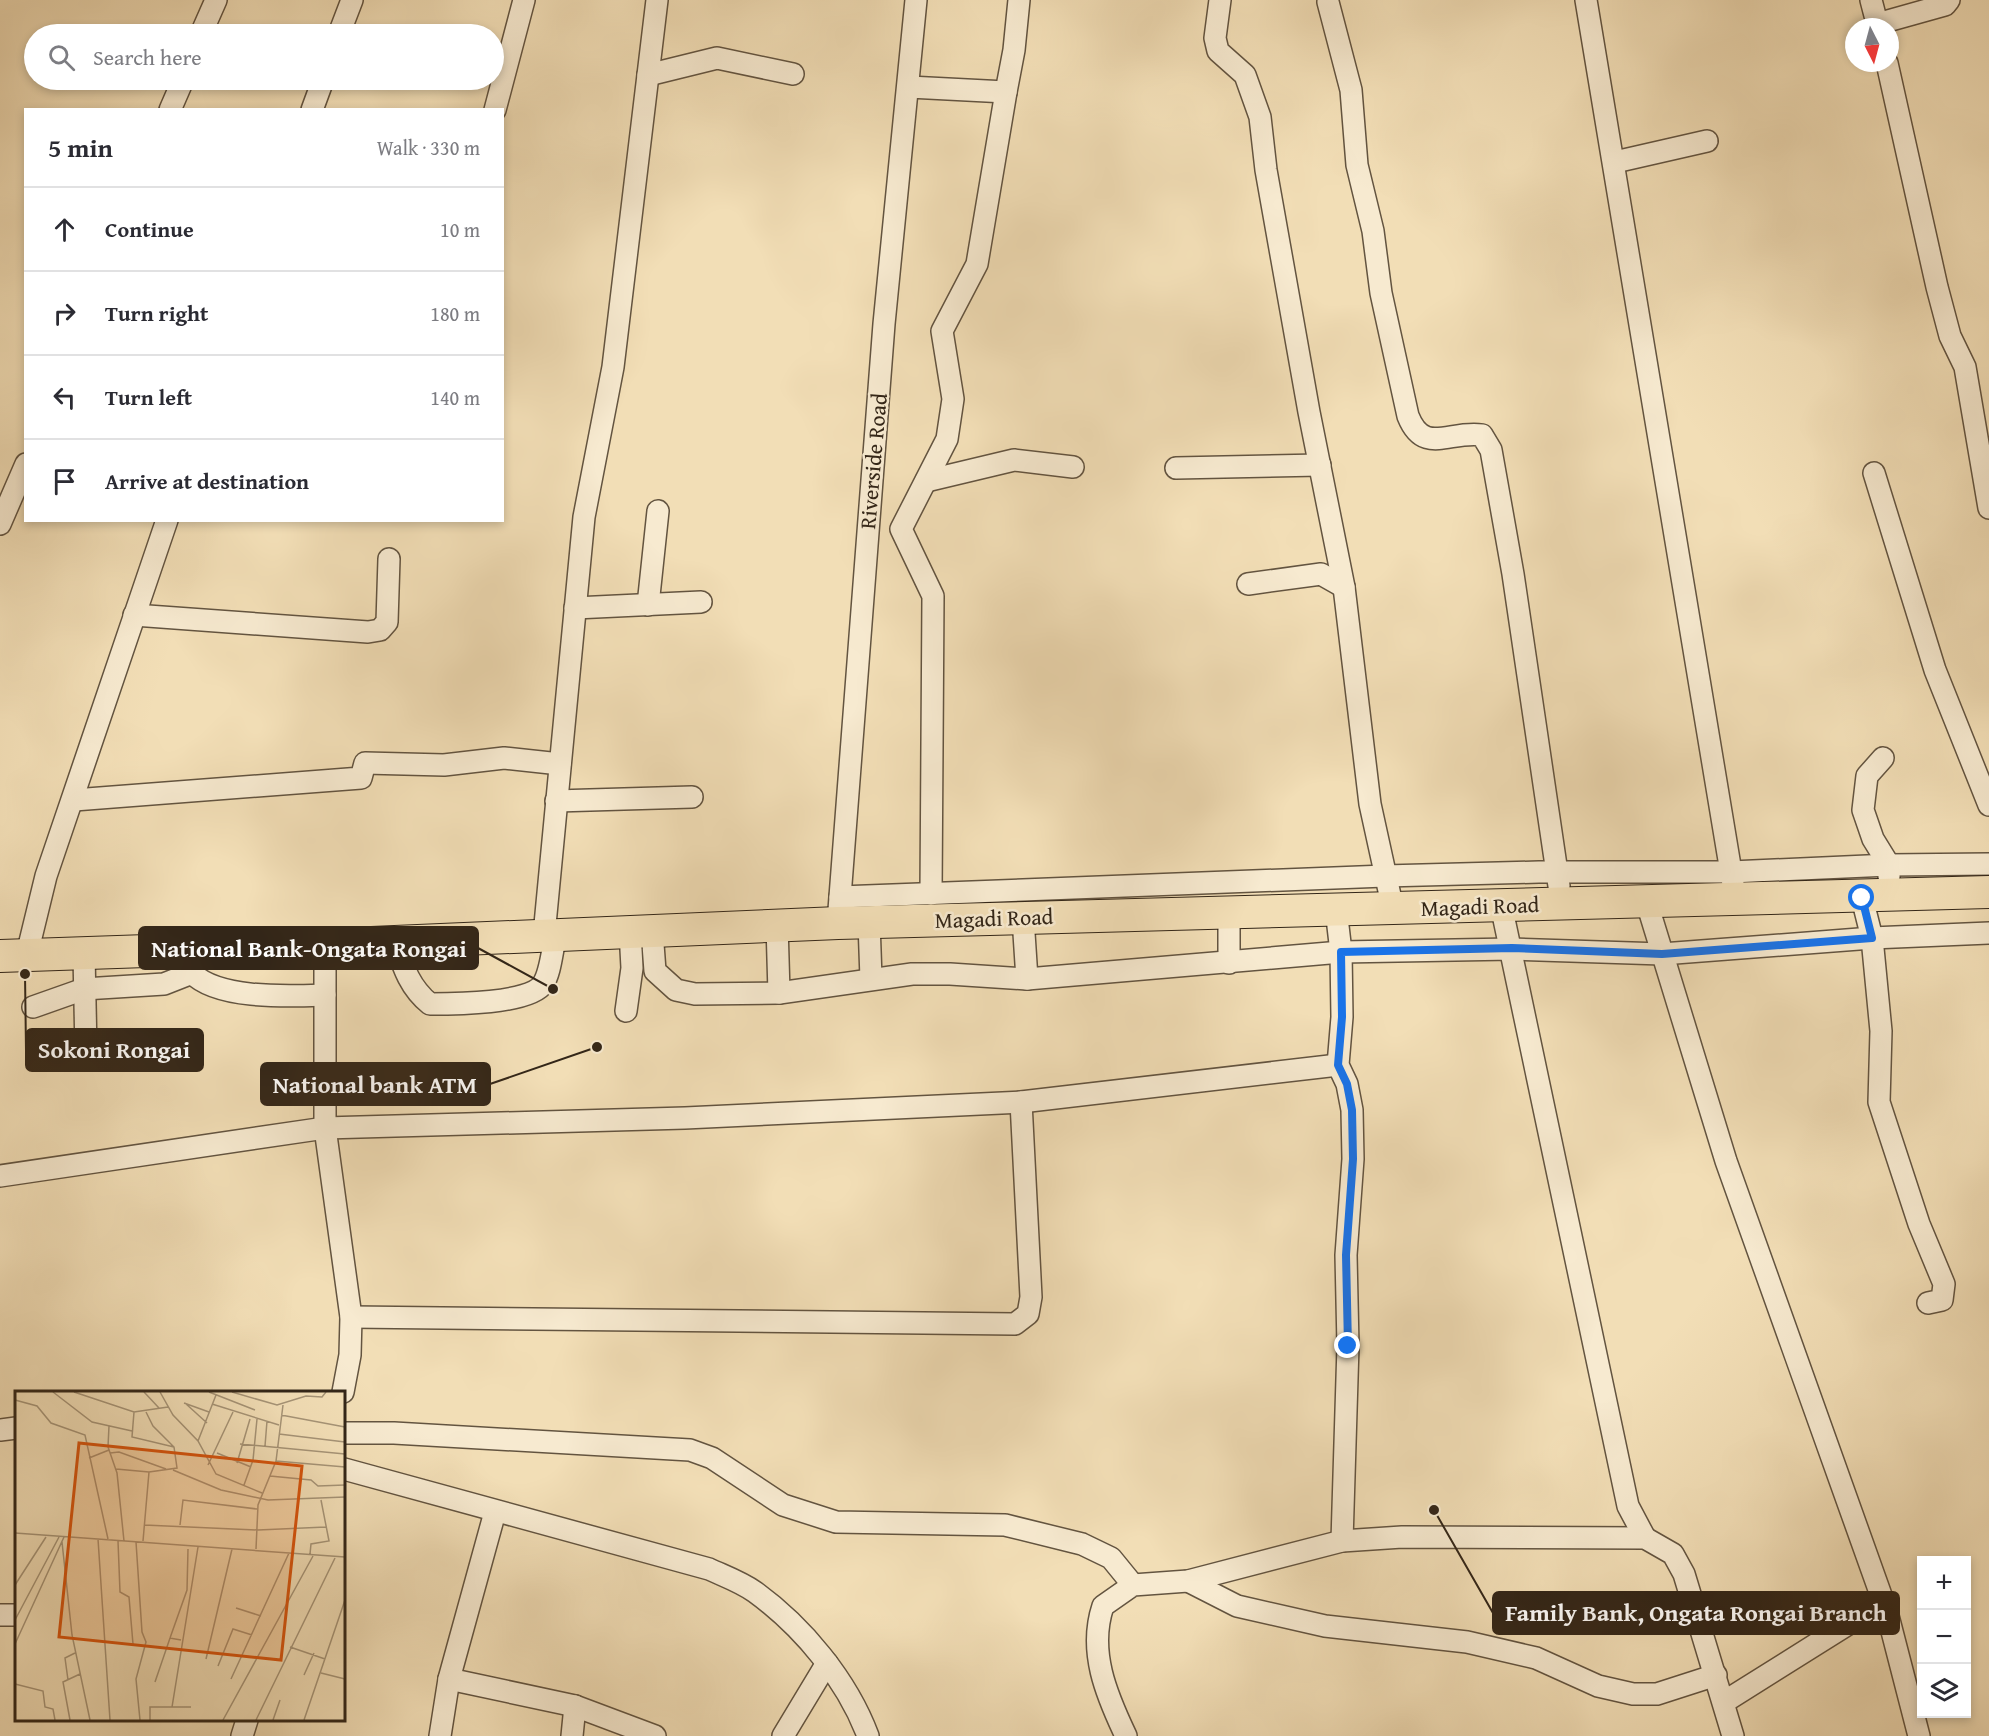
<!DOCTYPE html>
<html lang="en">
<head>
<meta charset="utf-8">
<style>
	body { margin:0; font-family:"Gentium Book Plus",serif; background:#f2f2f3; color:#2b2b33 }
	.controls { position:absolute; right:18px; bottom:18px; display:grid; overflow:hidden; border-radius:0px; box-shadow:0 3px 9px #0003 }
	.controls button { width:54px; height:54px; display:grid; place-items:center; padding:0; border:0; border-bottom:2px solid #e1e1e2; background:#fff; color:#2b2b33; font:30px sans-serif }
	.compass { position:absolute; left:1845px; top:18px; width:54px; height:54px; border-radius:50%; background:#fff; box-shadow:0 3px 9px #0003; rotate:174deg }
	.stop { position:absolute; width:18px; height:18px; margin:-14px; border:4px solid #1a73e8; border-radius:50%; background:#fff }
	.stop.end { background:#1a73e8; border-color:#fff; box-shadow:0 2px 6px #0008 }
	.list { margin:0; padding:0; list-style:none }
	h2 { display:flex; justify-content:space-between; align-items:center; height:78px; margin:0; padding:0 24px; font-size:26px }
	h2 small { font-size:20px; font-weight:400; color:#7c7c81 }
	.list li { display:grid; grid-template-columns:39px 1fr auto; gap:18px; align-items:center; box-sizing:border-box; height:84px; padding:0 24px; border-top:2px solid #e1e1e2 }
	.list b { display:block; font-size:22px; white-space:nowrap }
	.list em { font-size:20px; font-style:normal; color:#7c7c81 }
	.icon { flex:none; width:33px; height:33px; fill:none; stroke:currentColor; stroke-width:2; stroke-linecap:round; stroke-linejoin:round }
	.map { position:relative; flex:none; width:1989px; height:1736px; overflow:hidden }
	.search { position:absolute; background:#fff; box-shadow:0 3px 9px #0003; left:24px; top:24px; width:480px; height:66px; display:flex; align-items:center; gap:15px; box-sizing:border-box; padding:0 21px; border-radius:33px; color:#7c7c81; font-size:22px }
	.panel { position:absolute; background:#fff; box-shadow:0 3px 9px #0003; left:24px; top:108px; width:480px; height:414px; border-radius:0px }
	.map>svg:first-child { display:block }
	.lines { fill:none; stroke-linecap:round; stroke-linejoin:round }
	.minor-casing { stroke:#635440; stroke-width:24 }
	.highway-casing { stroke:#332618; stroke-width:34 }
	.minor { stroke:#f7ead0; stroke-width:21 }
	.highway { stroke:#f2deb6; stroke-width:32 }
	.route { stroke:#1a73e8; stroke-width:8 }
	.labels { text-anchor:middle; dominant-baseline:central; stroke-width:5; stroke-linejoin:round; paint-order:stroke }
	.street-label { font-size:22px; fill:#332618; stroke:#f7ead0 }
	.inset-road { fill:none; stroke:#a69477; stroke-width:1.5 }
	.view { fill:#d6540d; fill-opacity:0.15; stroke:#d6540d; stroke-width:3 }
	.inset-edge { fill:none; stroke:#332618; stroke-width:3 }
	.leader { fill:none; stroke:#332618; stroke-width:2 }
	.callout-dot { fill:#332618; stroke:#f7ead0; stroke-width:2 }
	.callout { fill:#332618; stroke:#332618; stroke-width:2 }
	.callout-label { font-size:24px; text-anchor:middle; font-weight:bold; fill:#fff }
</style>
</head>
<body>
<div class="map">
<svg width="1989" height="1736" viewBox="0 0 1989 1736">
	<rect width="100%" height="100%" fill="#f2deb6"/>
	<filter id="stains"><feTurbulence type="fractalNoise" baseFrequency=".00333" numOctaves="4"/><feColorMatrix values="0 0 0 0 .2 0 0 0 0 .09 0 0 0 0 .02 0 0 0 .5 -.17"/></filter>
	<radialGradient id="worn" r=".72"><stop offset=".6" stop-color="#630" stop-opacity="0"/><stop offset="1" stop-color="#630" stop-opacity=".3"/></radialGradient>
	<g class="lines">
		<g class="minor-casing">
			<g id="minor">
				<polyline points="1220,0 1215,38 1218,51 1245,75 1260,117 1266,170 1309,412 1344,587 1370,804 1393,909"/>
				<polyline points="1586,0 1733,884"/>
				<polyline points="1871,0 1878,27"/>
				<path d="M1328,2L1351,90L1357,165L1373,231L1381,293L1408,416C1424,456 1449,430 1482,435L1491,450L1513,574L1559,886"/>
				<polyline points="1877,24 1945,5 1949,0"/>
				<polyline points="201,34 216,0"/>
				<polyline points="339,34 352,0"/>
				<polyline points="1887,63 1937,287 1950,336 1965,367 1989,508"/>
				<polyline points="648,75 717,58 793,74"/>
				<polyline points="909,87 1006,92 1014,50 1019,0"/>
				<polyline points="170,110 183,80"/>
				<polyline points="312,110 323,80"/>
				<polyline points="495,110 524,0"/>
				<polyline points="1615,162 1707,141"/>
				<polyline points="1176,468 1320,465"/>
				<polyline points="1874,473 1935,670 1989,805"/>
				<polyline points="926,481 1014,460 1073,467"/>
				<polyline points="0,524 26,464"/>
				<polyline points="1248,584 1321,574 1344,587"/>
				<polyline points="648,605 658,511"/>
				<polyline points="575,608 701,602"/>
				<polyline points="134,615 368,632 380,630 387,622 389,559"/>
				<polyline points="1883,758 1867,776 1863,810 1873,839 1889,865 1889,877"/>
				<polyline points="74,800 361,778 365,763 444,765 504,758 560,764"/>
				<polyline points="556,801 692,797"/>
				<polyline points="931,894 933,596 901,529 947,439 953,399 942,331 977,264 1006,92"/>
				<polyline points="840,897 1385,876 1539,872 1731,872 1889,865 1989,864"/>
				<polyline points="1862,898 1872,938 1881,1031 1879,1102 1919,1224 1944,1284 1942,1300 1928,1303"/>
				<polyline points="1646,900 1726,1161 1887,1612 1919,1736"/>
				<polyline points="1501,905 1628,1506 1645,1538"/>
				<polyline points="1336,909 1341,952 1342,1017 1338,1065 1347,1084 1352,1110 1353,1159 1346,1255 1348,1346 1342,1541"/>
				<polyline points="839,910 884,324 916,0"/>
				<polyline points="1229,912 1229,963"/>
				<polyline points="1023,918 1027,979"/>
				<polyline points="869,922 871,979"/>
				<polyline points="777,925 779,993"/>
				<polyline points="652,931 655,971 676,990 695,994 779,993 912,974 950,974 1027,979 1341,952 1512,949 1662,954 1872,938 1989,933"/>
				<polyline points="544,935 584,517 613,367 657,0"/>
				<path d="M395,942C403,966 409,987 430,1004C453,1004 530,1004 543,984C551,972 552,949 556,935"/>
				<polyline points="325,945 325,1128 351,1317 350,1355 343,1392"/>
				<path d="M176,950C181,958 186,967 192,973C218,1000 291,996 325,995"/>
				<polyline points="27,954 46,876 167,520"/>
				<polyline points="84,954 86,1052"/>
				<polyline points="33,1007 84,989 164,984 192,973"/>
				<polyline points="626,1011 632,968 630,931"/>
				<polyline points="0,1176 325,1128 685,1118 1021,1102 1338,1065"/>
				<polyline points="351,1317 1015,1324 1028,1314 1031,1297 1021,1102"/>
				<polyline points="0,1430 16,1428"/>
				<polyline points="344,1433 394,1433 690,1450 712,1458 783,1505 836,1522 1005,1525 1082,1544 1111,1558 1133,1585"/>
				<path d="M344,1469L709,1569C724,1576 741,1582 755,1592C803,1627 847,1680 868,1736"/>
				<polyline points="1188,1581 1237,1606 1325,1626 1467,1642 1536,1658 1598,1686 1633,1694 1657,1694 1716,1675"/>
				<polyline points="0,1615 16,1615"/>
				<polyline points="449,1679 575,1706 655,1736"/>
				<polyline points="1724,1702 1853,1621 1887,1612"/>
				<polyline points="242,1736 247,1720"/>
				<polyline points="440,1736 449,1679 495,1512"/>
				<polyline points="572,1736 575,1706"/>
				<polyline points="783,1736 827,1663"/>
				<path d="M1126,1736C1106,1694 1088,1651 1103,1606L1133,1585L1188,1581L1342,1541L1402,1537L1645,1538L1673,1554L1684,1574L1733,1736"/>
			</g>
		</g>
		<g class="highway-casing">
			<polyline id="highway" points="0,956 325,945 838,923 1989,892"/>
		</g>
		<use href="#minor" class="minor"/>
		<use href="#highway" class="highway"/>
	</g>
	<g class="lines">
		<polyline class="route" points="1348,1346 1346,1255 1353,1159 1352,1110 1347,1084 1338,1065 1342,1017 1341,952 1512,948 1662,954 1872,938 1862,898"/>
	</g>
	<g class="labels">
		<g class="street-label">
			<text transform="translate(873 461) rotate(-85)">Riverside Road</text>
			<text transform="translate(1480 906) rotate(-2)">Magadi Road</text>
			<text transform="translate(994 918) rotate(-2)">Magadi Road</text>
		</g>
	</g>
	<g transform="translate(15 1391)">
		<rect width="330" height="330" fill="#f2deb6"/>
		<path class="inset-road" d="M38,1L77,31L117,40M59,1L119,21L153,16M129,1L144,17M145,1L158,24L183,50L201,83L247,102M194,1L240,19M217,1L262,14L291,5L307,6L311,1M0,9L22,15L36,32L70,44L93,148M169,12L194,21M170,12L192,32M197,13L264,34M119,21L117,46L159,56M266,24L330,36M94,35L93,56L102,82L109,150M264,43L330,51M183,50L201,4M225,53L330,63M250,55L252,30M95,62L104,61L151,78M202,62L236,76M74,67L94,59M261,70L330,76M222,72L235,28M193,74L218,21M101,78L134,81L162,77L159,56L138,35L131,21M158,79L206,99L253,109L330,106M255,85L296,89L303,95L330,94M229,94L238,69L242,28M129,134L243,139L311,136M165,134L168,109L242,118M0,142L330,166M83,148L95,329M103,150L105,201L114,206L118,253M128,150L134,81M47,151L57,244L75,329M121,151L127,241L131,251L121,288L125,329M241,158L243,114L261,70L268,14M295,163L296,153L314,150L306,109M0,194L31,146M221,217L246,225M0,229L44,146M155,247L172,199L173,158M0,253L49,146M275,256L310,268M191,268L217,158M203,275L218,238L237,244M306,282L330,288M289,284L299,262M216,288L274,162M53,289L50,267L60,262M140,291L155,247L166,249M0,293L28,300L30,316L38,318L40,329M157,316H176M55,329L48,291L65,283M135,329V316H157L183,156M208,329L298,165M241,329L320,167M258,329L265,309M289,329L330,209"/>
		<path class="view" d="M64,52L287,75L266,269L44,246Z"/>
		<rect width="330" height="330" class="inset-edge"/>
	</g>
	<path class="leader" d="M553 989L478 948M25 974L26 1050M597 1047L490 1084M1434 1510L1493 1613"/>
	<g class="callout-dot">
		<circle cx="553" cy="989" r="6"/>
		<circle cx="25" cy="974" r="6"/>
		<circle cx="597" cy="1047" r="6"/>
		<circle cx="1434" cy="1510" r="6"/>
	</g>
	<g class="callout">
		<rect x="139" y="927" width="339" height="42" rx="6"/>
		<rect x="26" y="1029" width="177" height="42" rx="6"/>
		<rect x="261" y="1063" width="229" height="42" rx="6"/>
		<rect x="1493" y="1592" width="406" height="42" rx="6"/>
	</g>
	<g class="callout-label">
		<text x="309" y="957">National Bank-Ongata Rongai</text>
		<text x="114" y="1058">Sokoni Rongai</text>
		<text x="375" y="1093">National bank ATM</text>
		<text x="1696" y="1621">Family Bank, Ongata Rongai Branch</text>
	</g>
	<rect width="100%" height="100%" filter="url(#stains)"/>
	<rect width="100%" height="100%" fill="url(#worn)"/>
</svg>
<div class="controls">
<button>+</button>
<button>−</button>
<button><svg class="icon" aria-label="layers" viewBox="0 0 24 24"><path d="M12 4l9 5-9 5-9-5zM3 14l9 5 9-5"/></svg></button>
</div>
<svg class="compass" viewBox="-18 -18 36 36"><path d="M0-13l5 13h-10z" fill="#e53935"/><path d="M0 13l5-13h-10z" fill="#7c7c81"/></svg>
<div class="stop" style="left:1862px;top:898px"></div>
<div class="stop end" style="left:1348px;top:1346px"></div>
<div class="search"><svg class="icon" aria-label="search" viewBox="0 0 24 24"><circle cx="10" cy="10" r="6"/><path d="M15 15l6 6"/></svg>Search here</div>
<section class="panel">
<h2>5 min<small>Walk · 330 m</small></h2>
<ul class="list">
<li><svg class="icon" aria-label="ahead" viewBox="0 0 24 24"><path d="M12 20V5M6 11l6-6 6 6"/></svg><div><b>Continue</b></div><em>10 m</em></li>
<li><svg class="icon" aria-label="right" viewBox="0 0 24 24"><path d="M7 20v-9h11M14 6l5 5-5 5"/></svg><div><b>Turn right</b></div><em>180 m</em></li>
<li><svg class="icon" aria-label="left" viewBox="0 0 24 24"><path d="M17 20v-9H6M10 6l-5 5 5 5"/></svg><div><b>Turn left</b></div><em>140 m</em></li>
<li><svg class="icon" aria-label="arrive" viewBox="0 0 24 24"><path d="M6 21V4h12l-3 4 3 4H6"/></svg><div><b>Arrive at destination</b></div></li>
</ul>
</section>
</div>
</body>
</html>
